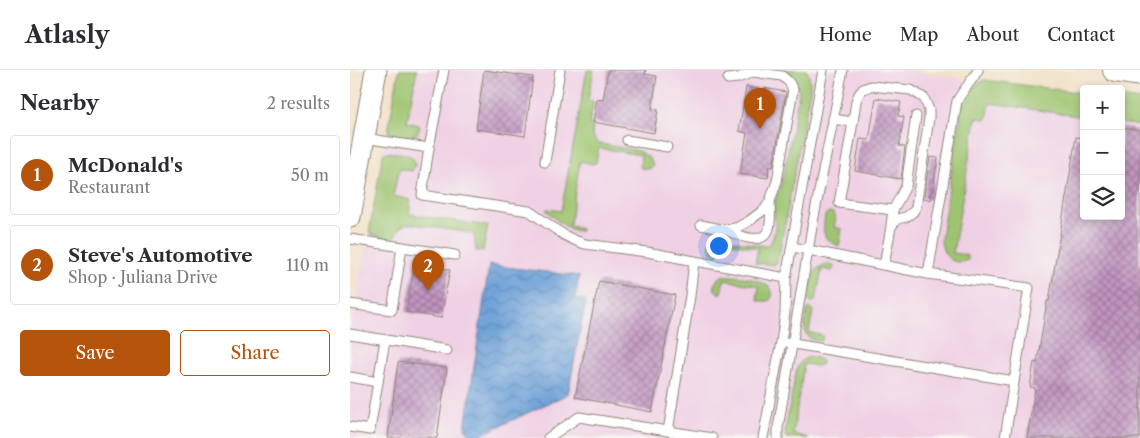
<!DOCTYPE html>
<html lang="en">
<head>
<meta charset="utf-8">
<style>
	body { margin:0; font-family:"Libre Caslon Text",serif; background:#f7f7f7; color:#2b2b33 }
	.controls { position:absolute; right:15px; top:15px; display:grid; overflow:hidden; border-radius:5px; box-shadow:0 2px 8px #0003 }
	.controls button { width:45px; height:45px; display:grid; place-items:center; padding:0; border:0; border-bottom:1px solid #e1e1e2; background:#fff; color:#2b2b33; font:25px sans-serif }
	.you { position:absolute; left:368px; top:175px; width:18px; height:18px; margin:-12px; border:4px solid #fff; border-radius:50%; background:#1a73e8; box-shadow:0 0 0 8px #1a73e833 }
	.badge { display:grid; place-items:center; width:32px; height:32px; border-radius:50%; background:#b45309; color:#fff; font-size:16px; font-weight:700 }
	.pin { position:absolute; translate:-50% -41px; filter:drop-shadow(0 1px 2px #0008) }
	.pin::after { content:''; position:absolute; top:26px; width:18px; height:15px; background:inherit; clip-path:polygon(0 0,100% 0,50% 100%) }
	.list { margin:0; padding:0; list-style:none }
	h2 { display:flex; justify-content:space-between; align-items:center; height:65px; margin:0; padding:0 20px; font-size:21px }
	h2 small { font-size:16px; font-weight:400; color:#7c7c81 }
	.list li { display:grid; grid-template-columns:32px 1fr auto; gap:15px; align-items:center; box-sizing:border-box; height:80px; margin:0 10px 10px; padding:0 10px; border:1px solid #e1e1e2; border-radius:5px }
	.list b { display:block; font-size:19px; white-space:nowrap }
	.list p { margin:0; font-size:16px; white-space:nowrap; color:#7c7c81 }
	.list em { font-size:16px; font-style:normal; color:#7c7c81 }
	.actions { display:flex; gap:10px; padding:15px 20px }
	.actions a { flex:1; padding:11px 0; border:1px solid #b45309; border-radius:5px; text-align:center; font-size:18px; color:#b45309 }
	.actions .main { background:#b45309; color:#fff }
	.icon { flex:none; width:28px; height:28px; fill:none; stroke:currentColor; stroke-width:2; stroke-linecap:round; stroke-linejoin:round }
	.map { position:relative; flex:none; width:790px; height:368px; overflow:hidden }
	header { display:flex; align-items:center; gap:30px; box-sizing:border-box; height:70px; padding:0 25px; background:#fff; border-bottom:1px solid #e1e1e2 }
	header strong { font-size:24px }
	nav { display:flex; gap:28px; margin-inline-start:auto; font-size:18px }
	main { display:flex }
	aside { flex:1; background:#fff }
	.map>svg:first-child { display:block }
	.built { fill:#f0d0e4 }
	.grass { fill:#9fc46f; stroke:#65784d }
	.water { fill:url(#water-waves); stroke:#4c6682 }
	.building { fill:url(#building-cross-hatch) }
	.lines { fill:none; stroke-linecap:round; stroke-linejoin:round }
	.service-casing { stroke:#8f8678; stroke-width:11 }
	.tertiary-casing { stroke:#8f8678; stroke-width:23 }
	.secondary-casing { stroke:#8f8678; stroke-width:26 }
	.service { stroke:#fff; stroke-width:9 }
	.tertiary { stroke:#fff; stroke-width:21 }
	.secondary { stroke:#fff; stroke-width:24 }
</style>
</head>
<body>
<header>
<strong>Atlasly</strong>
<nav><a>Home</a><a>Map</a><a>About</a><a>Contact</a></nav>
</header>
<main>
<aside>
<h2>Nearby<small>2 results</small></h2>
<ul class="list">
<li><span class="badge">1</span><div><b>McDonald's</b><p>Restaurant</p></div><em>50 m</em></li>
<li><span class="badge">2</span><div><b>Steve's Automotive</b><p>Shop · Juliana Drive</p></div><em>110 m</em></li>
</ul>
<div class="actions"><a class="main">Save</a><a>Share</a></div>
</aside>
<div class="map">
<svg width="790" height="368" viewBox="0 0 790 368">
	<defs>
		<pattern id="water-waves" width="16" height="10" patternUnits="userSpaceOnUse" patternTransform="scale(1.25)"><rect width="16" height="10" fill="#6da0d8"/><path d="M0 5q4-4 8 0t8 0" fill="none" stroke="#5a83af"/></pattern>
		<pattern id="building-cross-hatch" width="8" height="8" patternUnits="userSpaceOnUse" patternTransform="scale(1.25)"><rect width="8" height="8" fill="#c194c0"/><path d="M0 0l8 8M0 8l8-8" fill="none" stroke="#9d799c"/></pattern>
	</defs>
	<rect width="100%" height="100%" fill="#f6f6f2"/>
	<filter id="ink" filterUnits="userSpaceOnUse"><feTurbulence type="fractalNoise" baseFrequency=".02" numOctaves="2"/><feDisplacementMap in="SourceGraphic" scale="10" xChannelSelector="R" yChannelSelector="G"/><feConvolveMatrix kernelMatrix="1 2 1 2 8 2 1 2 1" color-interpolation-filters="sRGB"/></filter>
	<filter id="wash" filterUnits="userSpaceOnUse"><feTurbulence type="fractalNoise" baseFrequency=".0096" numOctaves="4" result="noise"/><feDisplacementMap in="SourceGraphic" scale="20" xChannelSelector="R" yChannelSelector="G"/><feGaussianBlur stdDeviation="1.12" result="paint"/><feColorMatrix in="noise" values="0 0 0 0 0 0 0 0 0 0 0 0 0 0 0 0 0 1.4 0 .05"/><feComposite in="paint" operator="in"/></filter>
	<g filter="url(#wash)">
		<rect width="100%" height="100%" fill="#f3e0c5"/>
		<polygon class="built" points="48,0 553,0 734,24 734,146 771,146 771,28 790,31 790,368 0,368 0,263"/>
		<g class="grass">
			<path d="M49,0H67L57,52L69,55L70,57L67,64C58,68 46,66 38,62Z"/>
			<path d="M237,0H244L238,30L244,32L239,54L243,55L242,64L247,73L289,81L298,87L303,94L302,97L299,99L291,98L290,96L291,85L249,78L246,93L242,94L230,91L220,154L219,155L231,159V161C219,162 204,148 196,140L197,139L211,141Z"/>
			<path d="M431,0H457L460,11V20L429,186L426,194L424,195L406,193H405L408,178L371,171L369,184L366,186C359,181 357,173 364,167L415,176L420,174L423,168L425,158L424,134L433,109L449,23C448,11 442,4 431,0Z"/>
			<path d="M634,10L734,23V47L640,33L637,49H635L626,48L603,183L616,185L618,187V190C601,197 591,184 591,168L612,35C617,24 624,15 634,10Z"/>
			<polygon points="771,27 790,30 790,56 771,53"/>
			<path d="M35,83C41,82 57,83 62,87C65,90 64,91 65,95L62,101L49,99L43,126L61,130L59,144L138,156L133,181H126L124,165L120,163L63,154C48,154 50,159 43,170L23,165L19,162L33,84Z"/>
			<path d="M480,142C489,145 485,151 484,157L492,159L489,176C471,169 473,162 475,145L477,143Z"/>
			<path d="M477,194L484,196L483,200L482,201L472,199L466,230L464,232H460L458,230C461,216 460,197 477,194Z"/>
			<path d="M372,206C383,204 436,211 419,231H409L407,228L409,216L374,210L371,223H368L365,220L364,215L367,210Z"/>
			<path d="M460,238L463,241L459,262L473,266L472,271C451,271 454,256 457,241L458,239Z"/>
			<path d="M459,287L467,288L472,291V294L467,296L454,294L443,364L458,368H436L435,360L446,302C448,294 451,290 459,287Z"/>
		</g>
		<polygon class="water" points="139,195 229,206 225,229 236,230 218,324 124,368 115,358"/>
		<g id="blocks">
			<g class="building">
				<polygon points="134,0 183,7 175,66 126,59"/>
				<polygon points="258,0 296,0 295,4 307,6 302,39 308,40 304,63 243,52 247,29 253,30"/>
				<polygon points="396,17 414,20 414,18 436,22 423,97 419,97 418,108 390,104 397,63 389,61"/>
				<polygon points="526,28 551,32 548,46 554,47 549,76 555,77 551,109 505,101 510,69 519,70"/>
				<polygon points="771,57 790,60 790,368 677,368 685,318 680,317 684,292 687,293 697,231 699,231 726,67 734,68 734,146 771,146"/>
				<polygon points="580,87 588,88 581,130 574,128"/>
				<polygon points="65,194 100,200 91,248 56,242"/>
				<polygon points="249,211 325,225 302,342 225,327"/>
				<polygon points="48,292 97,298 87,368 38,368"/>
			</g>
		</g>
	</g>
	<g filter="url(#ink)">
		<use href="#blocks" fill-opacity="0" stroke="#8f8678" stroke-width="1"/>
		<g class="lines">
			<g class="service-casing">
				<g id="service">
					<polyline points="483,49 503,52 506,31 509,24 513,19 521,16 561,20 574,28 579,40 579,48 566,137 563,142 556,147 547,149 541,157 534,195"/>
					<polyline points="503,52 489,133 543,140 541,155"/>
					<polyline points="14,68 79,78 72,125 179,141 214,165 224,170 235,174 297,182 436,208"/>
					<polyline points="277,70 317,77"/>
					<polyline points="79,78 94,0"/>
					<polyline points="195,92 210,0"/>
					<polyline points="543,140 556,116 566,46"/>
					<polyline points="351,155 376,160 388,157 399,151 415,139 420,131 427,111 443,20 439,12 432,6 403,2 388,8 378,9"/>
					<path d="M376,160C387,165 411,176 418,161C422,153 420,141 420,132"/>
					<polyline points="0,169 105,185"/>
					<polyline points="443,177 578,204 679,218 655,368"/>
					<path d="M578,204L607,31C613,20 622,11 628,0"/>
					<polyline points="0,234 42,240 52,177"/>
					<polyline points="0,264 97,280"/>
					<polyline points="438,273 664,311"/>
					<polyline points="0,307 28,312"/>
					<polyline points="0,357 20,360 35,270"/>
					<polyline points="318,361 340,226 344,191"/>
					<polyline points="198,368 229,347 362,368"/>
					<polyline points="413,368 431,272 435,243 436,208 473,0"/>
					<polyline points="428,368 428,358 462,157 493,0"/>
				</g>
			</g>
			<g class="tertiary-casing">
				<polyline id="tertiary" points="0,147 26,0"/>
			</g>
			<g class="secondary-casing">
				<polyline id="secondary" points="765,0 790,4"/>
			</g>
			<use href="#service" class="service"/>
			<use href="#tertiary" class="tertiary"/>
			<use href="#secondary" class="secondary"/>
		</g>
	</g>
</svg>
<div class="controls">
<button>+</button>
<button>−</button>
<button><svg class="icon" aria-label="layers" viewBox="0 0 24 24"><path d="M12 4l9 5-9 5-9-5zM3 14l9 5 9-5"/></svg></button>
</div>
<div class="you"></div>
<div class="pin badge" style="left:410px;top:59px">1</div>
<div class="pin badge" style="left:78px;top:221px">2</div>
</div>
</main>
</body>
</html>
